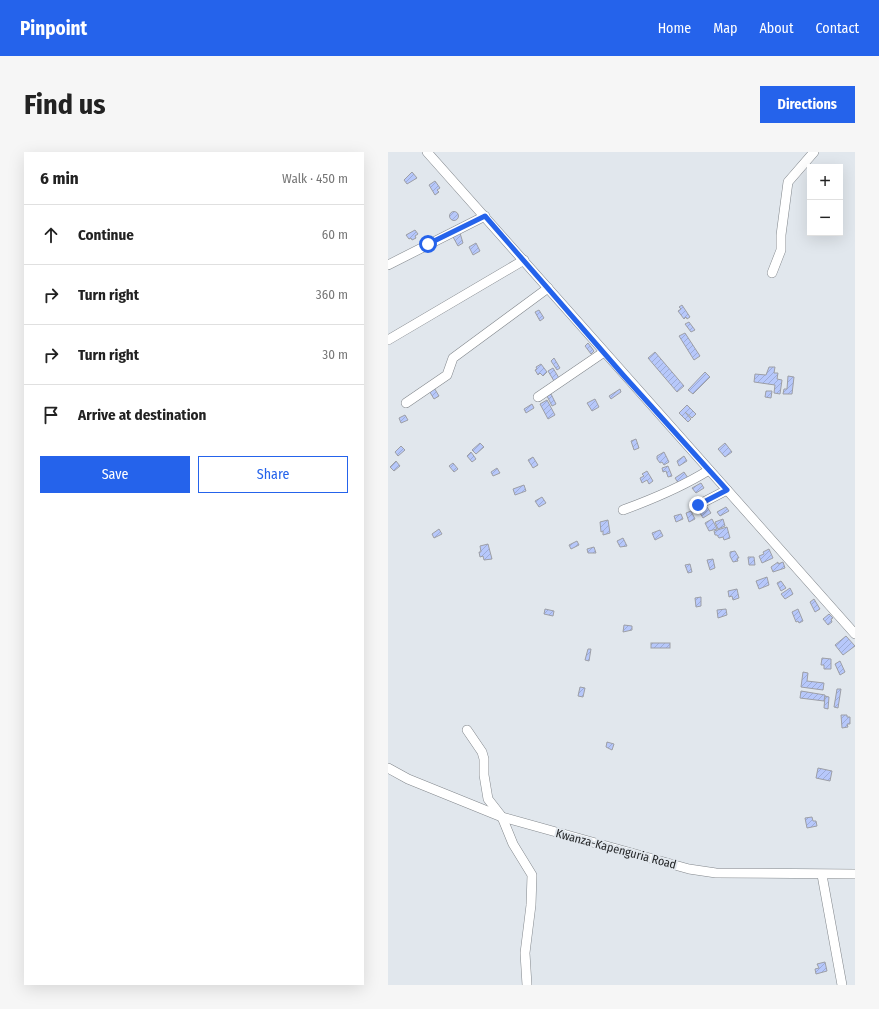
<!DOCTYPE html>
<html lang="en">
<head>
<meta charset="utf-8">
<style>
	body { margin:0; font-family:"Fira Sans Condensed",sans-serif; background:#f6f6f6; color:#222 }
	.controls { position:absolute; right:12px; top:12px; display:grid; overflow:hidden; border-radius:0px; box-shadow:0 4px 16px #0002 }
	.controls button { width:36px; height:36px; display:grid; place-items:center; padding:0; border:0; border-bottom:1px solid #e0e0e0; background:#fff; color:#222; font:20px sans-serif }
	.stop { position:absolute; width:12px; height:12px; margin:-9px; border:3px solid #2563eb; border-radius:50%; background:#fff }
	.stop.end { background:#2563eb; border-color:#fff; box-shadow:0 1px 4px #0008 }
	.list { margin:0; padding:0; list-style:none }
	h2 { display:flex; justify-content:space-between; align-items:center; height:52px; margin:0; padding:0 16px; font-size:17px }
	h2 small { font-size:13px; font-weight:400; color:#767676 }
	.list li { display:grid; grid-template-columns:26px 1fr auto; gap:12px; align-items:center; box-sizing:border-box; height:60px; padding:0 16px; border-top:1px solid #e0e0e0 }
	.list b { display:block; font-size:15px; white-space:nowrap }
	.list em { font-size:13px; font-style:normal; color:#767676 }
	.actions { display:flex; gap:8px; padding:12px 16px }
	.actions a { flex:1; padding:9px 0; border:1px solid #2563eb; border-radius:0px; text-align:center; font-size:14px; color:#2563eb }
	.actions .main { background:#2563eb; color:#fff }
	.icon { flex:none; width:22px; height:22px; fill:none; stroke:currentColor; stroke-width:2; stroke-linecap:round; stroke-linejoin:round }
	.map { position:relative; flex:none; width:467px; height:833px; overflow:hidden; border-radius:0px }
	header { display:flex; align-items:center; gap:24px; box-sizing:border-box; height:56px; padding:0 20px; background:#2563eb; color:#fff }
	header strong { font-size:19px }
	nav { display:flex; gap:22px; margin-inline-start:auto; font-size:14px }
	.intro { display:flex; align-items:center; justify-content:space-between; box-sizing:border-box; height:96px; padding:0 24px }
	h1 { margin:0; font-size:28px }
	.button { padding:10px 18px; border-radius:0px; background:#2563eb; color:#fff; font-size:14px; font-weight:700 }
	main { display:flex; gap:24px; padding:0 24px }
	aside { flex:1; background:#fff; border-radius:0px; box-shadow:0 4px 16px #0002 }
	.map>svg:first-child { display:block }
	.building { fill:url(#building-hatch); stroke:#9d9fa6 }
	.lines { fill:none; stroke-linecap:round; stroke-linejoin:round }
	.minor-casing { stroke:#82878c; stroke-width:10 }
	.minor { stroke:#fff; stroke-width:9 }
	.route { stroke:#2563eb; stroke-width:5 }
	.labels { text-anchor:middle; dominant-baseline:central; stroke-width:4; stroke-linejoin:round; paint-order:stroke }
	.street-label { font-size:12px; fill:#252729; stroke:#e1e7ed }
</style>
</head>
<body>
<header>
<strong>Pinpoint</strong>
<nav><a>Home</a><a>Map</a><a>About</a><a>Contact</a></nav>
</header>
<div class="intro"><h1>Find us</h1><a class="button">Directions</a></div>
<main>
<aside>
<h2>6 min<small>Walk · 450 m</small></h2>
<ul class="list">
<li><svg class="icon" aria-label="ahead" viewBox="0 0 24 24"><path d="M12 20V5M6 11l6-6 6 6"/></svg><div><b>Continue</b></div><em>60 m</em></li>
<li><svg class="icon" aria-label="right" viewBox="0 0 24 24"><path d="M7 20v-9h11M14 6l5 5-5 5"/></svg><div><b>Turn right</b></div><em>360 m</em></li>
<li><svg class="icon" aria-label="right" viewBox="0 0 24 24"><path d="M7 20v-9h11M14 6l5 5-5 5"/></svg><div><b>Turn right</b></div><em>30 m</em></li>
<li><svg class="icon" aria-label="arrive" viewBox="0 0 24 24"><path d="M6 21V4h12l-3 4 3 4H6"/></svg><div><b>Arrive at destination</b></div></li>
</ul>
<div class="actions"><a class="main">Save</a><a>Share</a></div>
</aside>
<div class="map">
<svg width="467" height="833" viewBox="0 0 467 833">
	<defs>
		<pattern id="building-hatch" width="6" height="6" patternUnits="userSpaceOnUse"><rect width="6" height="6" fill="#b7c8fb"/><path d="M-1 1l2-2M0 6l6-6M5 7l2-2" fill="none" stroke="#9dacd7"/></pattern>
	</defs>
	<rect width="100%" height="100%" fill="#e1e7ed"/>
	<g class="building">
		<polygon points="24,20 29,26 19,32 16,28"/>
		<polygon points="47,29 52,36 49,38 51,40 47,43 41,33"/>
		<circle cx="66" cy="64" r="4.5"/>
		<polygon points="27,78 30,82 27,84 28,86 24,88 23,86 21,87 18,83"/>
		<polygon points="72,81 75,91 70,94 65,85"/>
		<polygon points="88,91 92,99 85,103 81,95"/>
		<polygon points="294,153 302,165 299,167 298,165 296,167 290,159 293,157 291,155"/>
		<polygon points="151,158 156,166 152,169 147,160"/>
		<polygon points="301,170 307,178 303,180 297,172"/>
		<polygon points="297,181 312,204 306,208 291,184"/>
		<polygon points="200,191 206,199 203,202 197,194"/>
		<polygon points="267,200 296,234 289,240 260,206"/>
		<polygon points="166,206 172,216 169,218 163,209"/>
		<polygon points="153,212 159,220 155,224 152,221 150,223 147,218 149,217 148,215"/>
		<polygon points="381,215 387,215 386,221 390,221 389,227 394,228 392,242 386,241 387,233 366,230 367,222 378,223"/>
		<polygon points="165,216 171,226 166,229 160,219"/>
		<polygon points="317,220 322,225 305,242 300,238"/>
		<polygon points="400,224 406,225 404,242 395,242 396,237 399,237"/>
		<polygon points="45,234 51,244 46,247 40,237"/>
		<polygon points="232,237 233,240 223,247 221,244"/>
		<polygon points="378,239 384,239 383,246 377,245"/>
		<polygon points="163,242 168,252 164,254 159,244"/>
		<polygon points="207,247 211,255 204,259 199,251"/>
		<polygon points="159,248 167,263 160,267 152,252"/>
		<polygon points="144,252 146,256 138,261 136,257"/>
		<polygon points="299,253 308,262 304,266 297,260 303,267 300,270 291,261"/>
		<polygon points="17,263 20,268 13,271 11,266"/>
		<polygon points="248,287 251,296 246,298 243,289"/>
		<polygon points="92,291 96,295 88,302 84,298"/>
		<polygon points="337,291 344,300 337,305 330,297"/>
		<polygon points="13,294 17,298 10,304 7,300"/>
		<polygon points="83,300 88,307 84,310 79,304"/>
		<polygon points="276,300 281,310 276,313 274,310 272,311 269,307 269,304"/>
		<polygon points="296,304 299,309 291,314 289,309"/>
		<polygon points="145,305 150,313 145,316 140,308"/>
		<polygon points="8,309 12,314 6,319 2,315"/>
		<polygon points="65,311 70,317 66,320 61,314"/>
		<polygon points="280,314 284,324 280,325 278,319 275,320 274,316"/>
		<polygon points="109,316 112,321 105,324 103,320"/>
		<polygon points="259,319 265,329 261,332 259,328 254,331 252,326 256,324 254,322"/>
		<polygon points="296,320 300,326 291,332 287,326"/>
		<polygon points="313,331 316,336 308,341 304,336"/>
		<polygon points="136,333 138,339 127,343 125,337"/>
		<polygon points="154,345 158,351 151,355 147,349"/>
		<polygon points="317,352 323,361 315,366 309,356"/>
		<polygon points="338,355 341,359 332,364 329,360"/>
		<polygon points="303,359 307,367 301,370 298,361"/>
		<polygon points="293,362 295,367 288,370 286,364"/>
		<polygon points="324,367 329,377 321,379 317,371"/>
		<polygon points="335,367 337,374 330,377 327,370"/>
		<polygon points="220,368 222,381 215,383 215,379 213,380 212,370"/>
		<polygon points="339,375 342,386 336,388 335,385 331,386 329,383 327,383 326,379"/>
		<polygon points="51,377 54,382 46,386 44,382"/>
		<polygon points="272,378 275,384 267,388 264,381"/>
		<polygon points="235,386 239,394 232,395 229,389"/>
		<polygon points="189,389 191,393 183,397 181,393"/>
		<polygon points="100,392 104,407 96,408 95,404 92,405 91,400 93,400 92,394"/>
		<polygon points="206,395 208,401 200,401 199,397"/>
		<polygon points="381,397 385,406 374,411 371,404 376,402 375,400"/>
		<polygon points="347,399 351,406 349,406 350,409 345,410 342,404 342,400"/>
		<polygon points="360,405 366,405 367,413 361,413"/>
		<polygon points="325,407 327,416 322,418 319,408"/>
		<polygon points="390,410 390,412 395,410 397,416 385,420 383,415"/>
		<polygon points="302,412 304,420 300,421 297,413"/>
		<polygon points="379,425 381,433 371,437 368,429"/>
		<polygon points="393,429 398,436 393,439 389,431"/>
		<polygon points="402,436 405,442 397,447 393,442"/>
		<polygon points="349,437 351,446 345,448 344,444 341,445 340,439"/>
		<polygon points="313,445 313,454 308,455 307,446"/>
		<polygon points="426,447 432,457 427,460 422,450"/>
		<polygon points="157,457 166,459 165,464 156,462"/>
		<polygon points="338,457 339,463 330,466 329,458"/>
		<polygon points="410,457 415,469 411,471 410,469 408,470 404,460"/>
		<polygon points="441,462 445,466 443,467 444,470 440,473 435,467"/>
		<polygon points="236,473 244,474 244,478 235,480"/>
		<polygon points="458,484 467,494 455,503 447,493"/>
		<rect x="263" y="491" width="19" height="5"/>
		<polygon points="200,497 203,497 201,509 197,508"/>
		<polygon points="434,506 443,507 443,517 436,517 436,513 433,513"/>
		<polygon points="452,509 457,520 452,523 447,512"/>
		<polygon points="415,520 420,521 419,529 436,531 435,538 413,535"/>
		<polygon points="192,535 197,536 195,545 190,544"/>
		<polygon points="449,537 453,537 450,556 446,555"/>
		<polygon points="413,539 437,543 436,549 412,546"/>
		<polygon points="437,544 441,545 440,557 436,556"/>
		<polygon points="453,563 459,563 459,565 462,565 462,572 459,572 460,575 454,576"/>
		<polygon points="219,590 226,592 224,598 218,595"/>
		<polygon points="430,616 444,619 442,629 428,626"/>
		<polygon points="424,665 425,669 428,669 429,674 419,676 417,666"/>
		<polygon points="437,810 439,819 428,822 427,817 431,816 429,812"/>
	</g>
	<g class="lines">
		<g class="minor-casing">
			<g id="minor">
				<polyline points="39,0 467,482"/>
				<polyline points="0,113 97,64"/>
				<polyline points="384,121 393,98 393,83 400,30 426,0"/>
				<polyline points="0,188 136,108"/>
				<polyline points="150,245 216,200"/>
				<polyline points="18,251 59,223 65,206 160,136"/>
				<polyline points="310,353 339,338"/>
				<path d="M235,358C265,347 294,335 321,318"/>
				<polyline points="79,578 94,600 96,607 96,623 100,647 114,665 125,692 144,723 143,753 137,801 139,833"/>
				<polyline points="0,616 20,627 114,665 301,717 328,721 467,722"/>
				<polyline points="434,723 454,833"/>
			</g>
		</g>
		<use href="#minor" class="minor"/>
	</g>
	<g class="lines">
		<polyline class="route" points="40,92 97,64 236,224 339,338 310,353"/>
	</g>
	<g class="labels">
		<g class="street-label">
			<text transform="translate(228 697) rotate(15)">Kwanza-Kapenguria Road</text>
		</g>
	</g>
</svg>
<div class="controls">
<button>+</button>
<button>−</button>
</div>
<div class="stop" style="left:40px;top:92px"></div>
<div class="stop end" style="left:310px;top:353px"></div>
</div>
</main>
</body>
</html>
